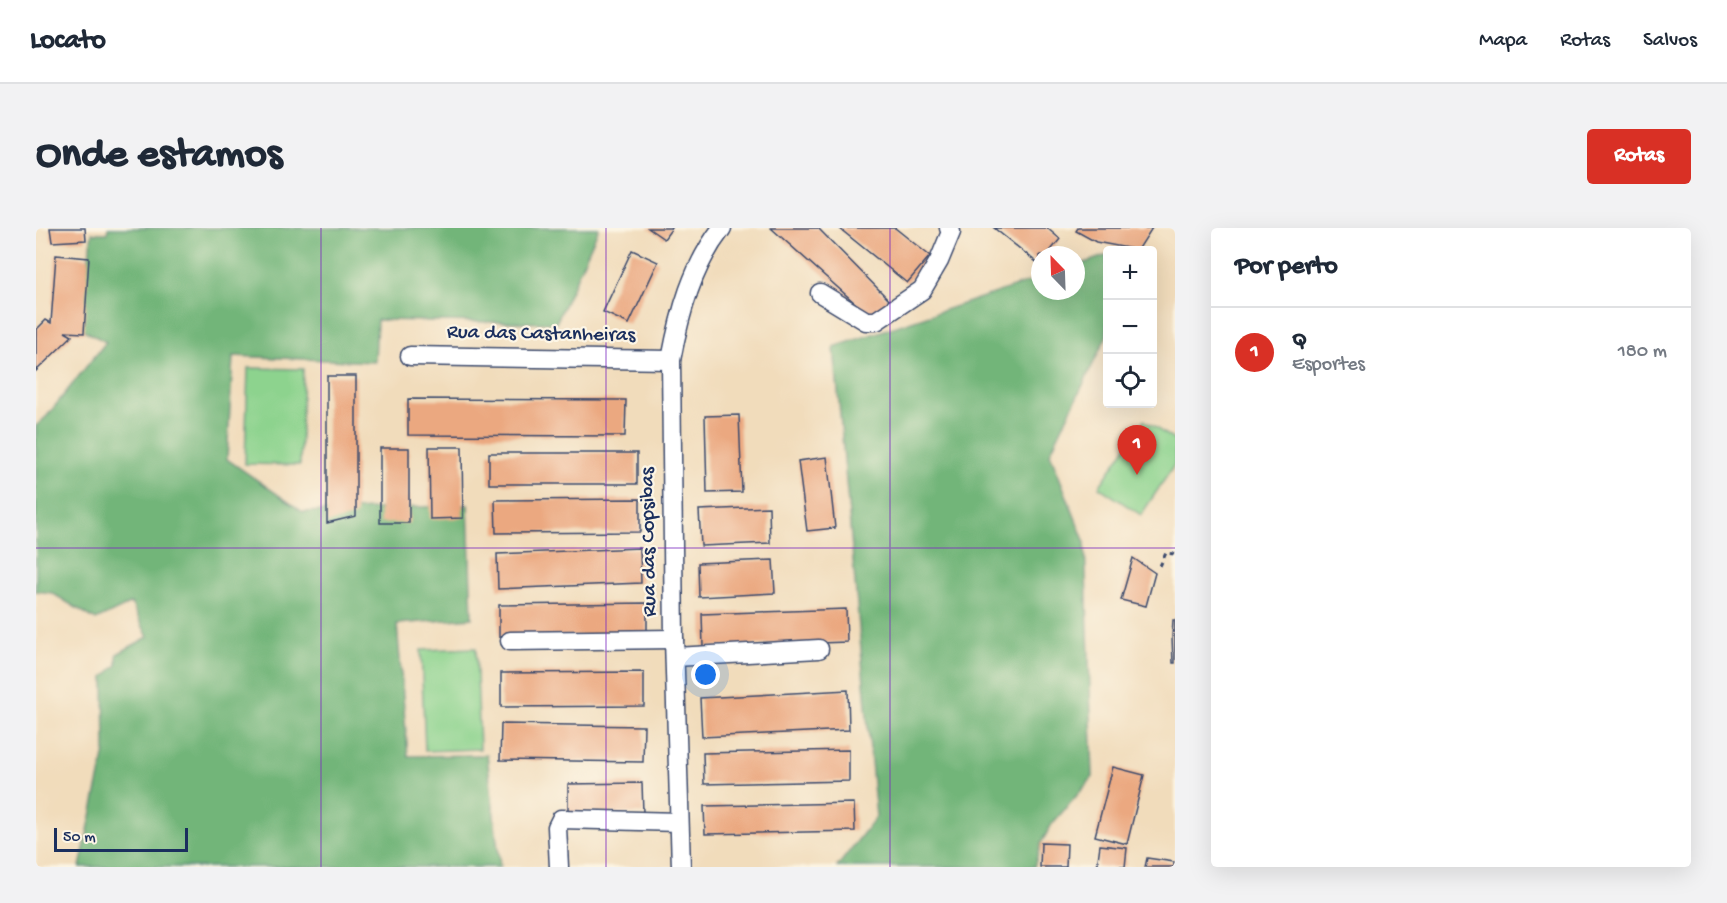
<!DOCTYPE html>
<html lang="pt">
<head>
<meta charset="utf-8">
<style>
	body { margin:0; font-family:"Gochi Hand",sans-serif; background:#f2f2f3; color:#1f2937 }
	.controls { position:absolute; right:18px; top:18px; display:grid; overflow:hidden; border-radius:6px; box-shadow:0 6px 24px #0002 }
	.controls button { width:54px; height:54px; display:grid; place-items:center; padding:0; border:0; border-bottom:2px solid #e0e1e3; background:#fff; color:#1f2937; font:30px sans-serif }
	.compass { position:absolute; left:995px; top:18px; width:54px; height:54px; border-radius:50%; background:#fff; box-shadow:0 6px 24px #0002; rotate:337deg }
	.scale { position:absolute; left:18px; bottom:15px; width:134px; box-sizing:border-box; padding-left:6px; border:3px solid #1b2f5e; border-top:0; font-size:16px; line-height:21px; white-space:nowrap; color:#1b2f5e; -webkit-text-stroke:4px #fcf5e5; paint-order:stroke }
	.you { position:absolute; left:670px; top:447px; width:21px; height:21px; margin:-15px; border:4px solid #fff; border-radius:50%; background:#1a73e8; box-shadow:0 0 0 9px #1a73e833 }
	.badge { display:grid; place-items:center; width:39px; height:39px; border-radius:50%; background:#d93025; color:#fff; font-size:20px; font-weight:700 }
	.pin { position:absolute; translate:-50% -50px; filter:drop-shadow(0 2px 3px #0008) }
	.pin::after { content:''; position:absolute; top:32px; width:21px; height:18px; background:inherit; clip-path:polygon(0 0,100% 0,50% 100%) }
	.list { margin:0; padding:0; list-style:none }
	h2 { display:flex; justify-content:space-between; align-items:center; height:78px; margin:0; padding:0 24px; font-size:26px }
	h2 small { font-size:20px; font-weight:400; color:#747a83 }
	.list li { display:grid; grid-template-columns:39px 1fr auto; gap:18px; align-items:center; box-sizing:border-box; height:90px; padding:0 24px; border-top:2px solid #e0e1e3 }
	.list b { display:block; font-size:22px; white-space:nowrap }
	.list p { margin:0; font-size:20px; white-space:nowrap; color:#747a83 }
	.list em { font-size:20px; font-style:normal; color:#747a83 }
	.icon { flex:none; width:33px; height:33px; fill:none; stroke:currentColor; stroke-width:2; stroke-linecap:round; stroke-linejoin:round }
	.map { position:relative; flex:none; width:1139px; height:639px; overflow:hidden; border-radius:6px }
	header { display:flex; align-items:center; gap:36px; box-sizing:border-box; height:84px; padding:0 30px; background:#fff; border-bottom:2px solid #e0e1e3 }
	header strong { font-size:28px }
	nav { display:flex; gap:33px; margin-inline-start:auto; font-size:21px }
	.intro { display:flex; align-items:center; justify-content:space-between; box-sizing:border-box; height:144px; padding:0 36px }
	h1 { margin:0; font-size:42px }
	.button { padding:15px 27px; border-radius:6px; background:#d93025; color:#fff; font-size:21px; font-weight:700 }
	main { display:flex; gap:36px; padding:0 36px }
	aside { flex:1; background:#fff; border-radius:6px; box-shadow:0 6px 24px #0002 }
	.map>svg:first-child { display:block }
	.green { fill:#8dd38e; stroke:#548176; stroke-width:1.5 }
	.forest { fill:#72b579; stroke:#46726c; stroke-width:1.5 }
	.building { fill:#eba880 }
	.lines { fill:none; stroke-linecap:round; stroke-linejoin:round }
	.minor-casing { stroke:#3b496c; stroke-width:21 }
	.path { stroke:#3b496c; stroke-width:3; stroke-dasharray:4.5 4.5; stroke-linecap:butt }
	.minor { stroke:#fff; stroke-width:18 }
	.grid { fill:none; stroke:#7b2cbf; stroke-width:1.5; stroke-opacity:0.55 }
	.labels { text-anchor:middle; dominant-baseline:central; stroke-width:4.5; stroke-linejoin:round; paint-order:stroke }
	.street-label { font-size:21px; fill:#1b2f5e; stroke:#fcf5e5 }
</style>
</head>
<body>
<header>
<strong>Locato</strong>
<nav><a>Mapa</a><a>Rotas</a><a>Salvos</a></nav>
</header>
<div class="intro"><h1>Onde estamos</h1><a class="button">Rotas</a></div>
<main>
<div class="map">
<svg width="1139" height="639" viewBox="0 0 1139 639">
	<rect width="100%" height="100%" fill="#fcf5e5"/>
	<filter id="ink" filterUnits="userSpaceOnUse"><feTurbulence type="fractalNoise" baseFrequency=".0167" numOctaves="2"/><feDisplacementMap in="SourceGraphic" scale="12" xChannelSelector="R" yChannelSelector="G"/><feConvolveMatrix kernelMatrix="1 2 1 2 8 2 1 2 1" color-interpolation-filters="sRGB"/></filter>
	<filter id="wash" filterUnits="userSpaceOnUse"><feTurbulence type="fractalNoise" baseFrequency=".008" numOctaves="4" result="noise"/><feDisplacementMap in="SourceGraphic" scale="24" xChannelSelector="R" yChannelSelector="G"/><feGaussianBlur stdDeviation="1.35" result="paint"/><feColorMatrix in="noise" values="0 0 0 0 0 0 0 0 0 0 0 0 0 0 0 0 0 1.4 0 .05"/><feComposite in="paint" operator="in"/></filter>
	<g filter="url(#wash)">
		<rect width="100%" height="100%" fill="#f1dcbb"/>
		<g class="green">
			<polygon points="212,140 267,141 264,237 209,236"/>
			<polygon points="1108,192 1139,213 1139,236 1105,287 1063,259"/>
			<polygon points="440,420 444,521 389,523 385,422"/>
		</g>
		<g class="forest">
			<polygon points="72,0 563,0 520,95 341,92 339,134 197,128 191,231 267,284 432,277 436,390 361,396 372,528 451,527 464,639 44,639 69,524 68,449 81,437 81,426 112,409 95,375 60,392 16,365 0,363 0,198 11,188 70,114 44,100 56,5 71,5"/>
			<polygon points="1071,27 1071,107 1014,225 1049,315 1057,549 1016,596 1005,615 998,639 801,639 840,589 798,119 1004,50 1004,63 1040,63 1040,38"/>
		</g>
		<g id="blocks">
			<g class="building">
				<polygon points="14,0 49,0 50,12 16,14"/>
				<polygon points="612,0 636,0 628,11"/>
				<polygon points="735,0 782,0 856,75 837,91"/>
				<polygon points="803,0 859,0 894,28 871,55"/>
				<polygon points="958,0 1011,0 1024,11 1011,27 1004,27 1004,37"/>
				<polygon points="1042,0 1116,0 1102,22 1060,14 1040,3"/>
				<polygon points="596,22 622,34 593,96 567,84"/>
				<polygon points="20,27 53,30 48,105 29,104 36,108 0,143 0,102 10,92 15,95"/>
				<polygon points="291,148 320,148 320,288 291,295"/>
				<polygon points="372,171 590,172 589,208 372,207"/>
				<polygon points="703,187 706,264 671,265 669,188"/>
				<polygon points="393,219 426,219 427,290 394,291"/>
				<rect x="344" y="220" width="29" height="75"/>
				<rect x="453" y="225" width="148" height="31"/>
				<polygon points="791,229 799,300 771,303 762,233"/>
				<polygon points="604,271 604,304 460,305 459,272"/>
				<polygon points="733,279 734,315 665,318 663,282"/>
				<polygon points="604,320 605,355 462,361 461,326"/>
				<polygon points="1097,330 1119,345 1110,378 1085,372"/>
				<polygon points="737,332 739,365 663,369 662,335"/>
				<polygon points="611,375 611,407 463,409 463,377"/>
				<polygon points="810,381 811,414 667,419 666,386"/>
				<polygon points="1137,392 1139,392 1139,435 1137,435 1136,408"/>
				<polygon points="608,444 608,478 465,479 465,445"/>
				<polygon points="812,462 813,502 666,509 664,470"/>
				<polygon points="465,496 608,498 607,534 464,532"/>
				<polygon points="813,522 813,553 668,556 667,525"/>
				<polygon points="1077,539 1108,547 1091,616 1059,608"/>
				<polygon points="606,555 607,585 532,586 532,556"/>
				<polygon points="818,575 819,603 669,606 668,578"/>
				<polygon points="1005,615 1031,616 1030,639 1004,639"/>
				<polygon points="1064,617 1091,620 1089,639 1061,639"/>
				<polygon points="1111,630 1138,634 1138,639 1109,639"/>
			</g>
		</g>
	</g>
	<g filter="url(#ink)">
		<use href="#blocks" fill-opacity="0" stroke="#3b496c" stroke-width="1.5"/>
		<g class="lines">
			<g class="minor-casing">
				<g id="minor">
					<polyline points="784,65 830,93 840,93 886,62 903,33 915,4 913,0"/>
					<polyline points="374,128 635,132"/>
					<polyline points="474,413 638,411"/>
					<polyline points="639,429 783,421"/>
					<polyline points="523,639 521,599 525,591 643,594"/>
					<path d="M645,639L638,411L635,132C644,84 656,39 686,0"/>
				</g>
			</g>
			<polyline class="path" points="1124,338 1130,325 1139,326"/>
			<use href="#minor" class="minor"/>
		</g>
	</g>
	<path class="grid" d="M285,0V639M570,0V639M854,0V639M0,320H1139"/>
	<g class="labels">
		<g class="street-label">
			<text transform="translate(505 107) rotate(1)">Rua das Castanheiras</text>
			<text transform="translate(614 314) rotate(-91)">Rua das Copsibas</text>
		</g>
	</g>
</svg>
<div class="controls">
<button>+</button>
<button>−</button>
<button><svg class="icon" aria-label="locate" viewBox="0 0 24 24"><circle cx="12" cy="12" r="6"/><path d="M12 2v4M12 18v4M2 12h4M18 12h4"/></svg></button>
</div>
<svg class="compass" viewBox="-18 -18 36 36"><path d="M0-13l5 13h-10z" fill="#e53935"/><path d="M0 13l5-13h-10z" fill="#747a83"/></svg>
<div class="scale">50 m</div>
<div class="you"></div>
<div class="pin badge" style="left:1101px;top:247px">1</div>
</div>
<aside>
<h2>Por perto<small></small></h2>
<ul class="list">
<li><span class="badge">1</span><div><b>Q</b><p>Esportes</p></div><em>180 m</em></li>
</ul>
</aside>
</main>
</body>
</html>
